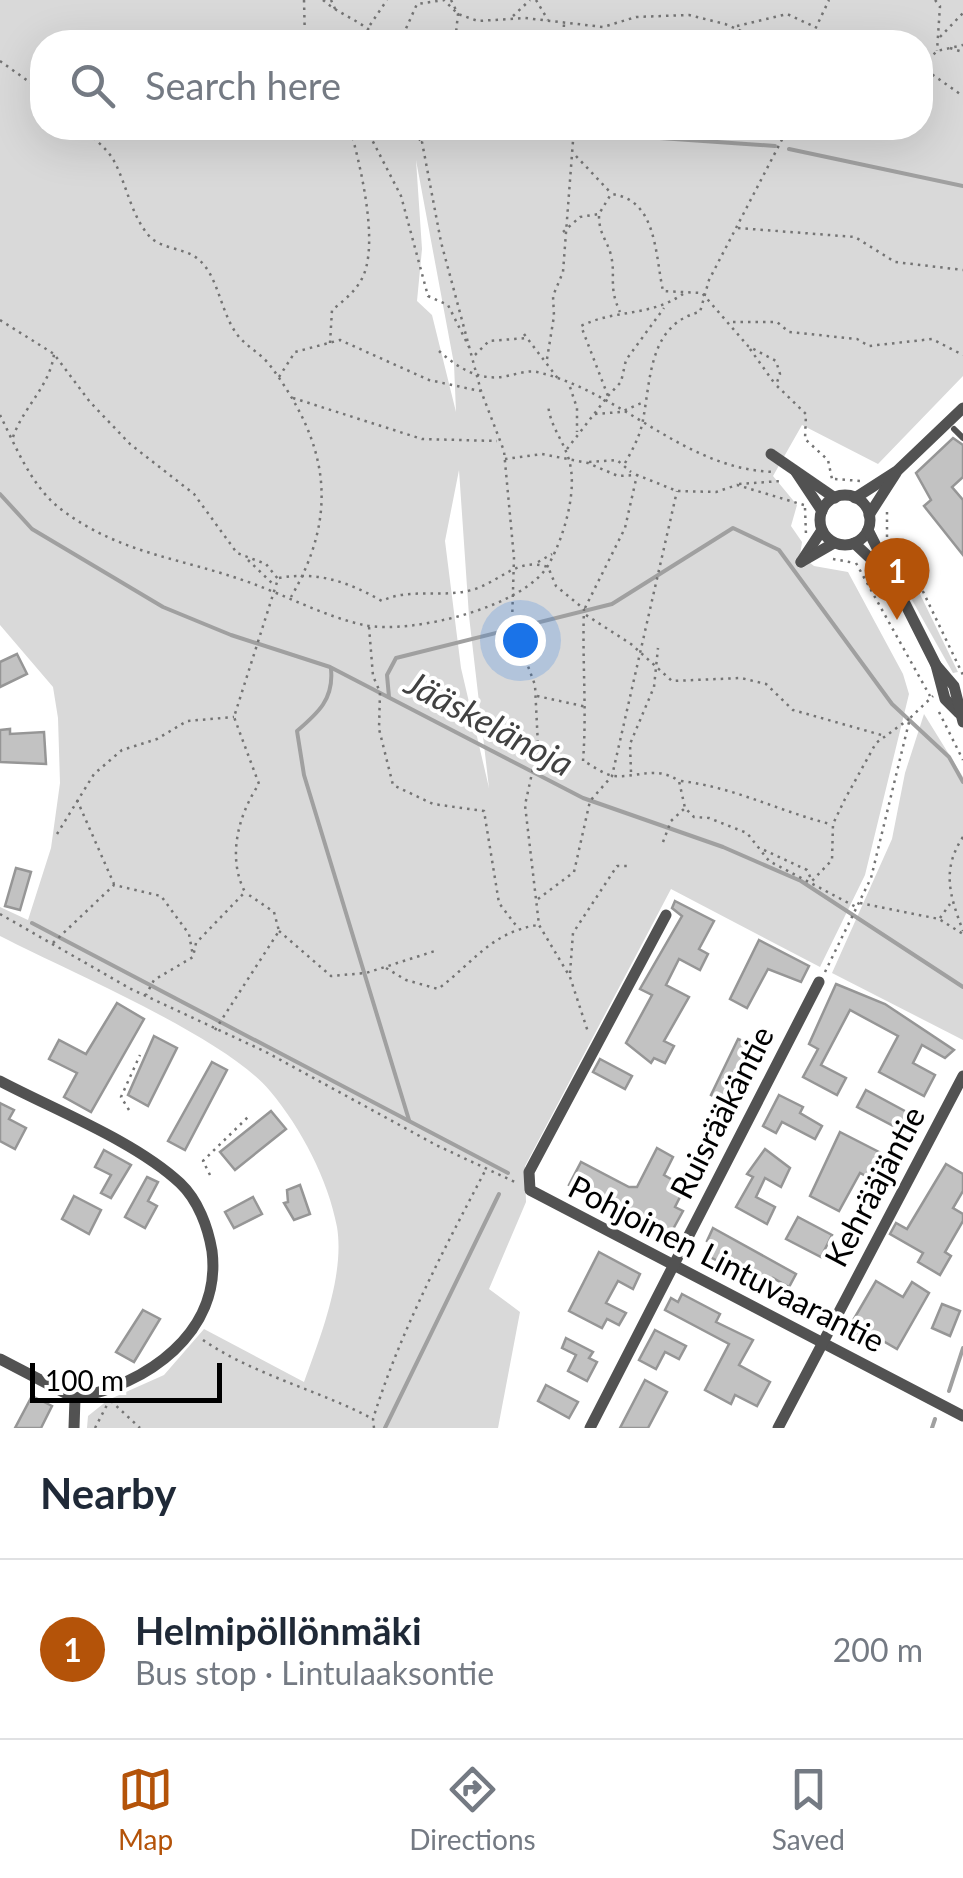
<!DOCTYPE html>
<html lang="en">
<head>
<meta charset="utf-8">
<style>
	body { margin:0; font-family:Lato,sans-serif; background:#f6f6f7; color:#1f2937 }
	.scale { position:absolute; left:30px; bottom:25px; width:192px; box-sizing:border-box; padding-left:10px; border:5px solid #000; border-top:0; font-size:28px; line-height:35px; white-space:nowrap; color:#000; -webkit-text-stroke:8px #fff; paint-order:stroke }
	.you { position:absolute; left:520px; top:640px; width:35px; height:35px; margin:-25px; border:8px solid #fff; border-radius:50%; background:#1a73e8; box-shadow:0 0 0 15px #1a73e833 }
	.badge { display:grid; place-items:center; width:65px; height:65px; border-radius:50%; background:#b45309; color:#fff; font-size:32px; font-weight:700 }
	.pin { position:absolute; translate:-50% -82px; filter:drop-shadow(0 2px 5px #0008) }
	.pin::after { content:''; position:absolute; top:52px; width:35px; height:30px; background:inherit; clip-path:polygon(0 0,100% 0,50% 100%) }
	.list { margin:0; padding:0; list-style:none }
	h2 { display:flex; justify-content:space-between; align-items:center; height:130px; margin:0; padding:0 40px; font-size:42px }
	h2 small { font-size:32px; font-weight:400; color:#747a83 }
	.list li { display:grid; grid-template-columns:65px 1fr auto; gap:30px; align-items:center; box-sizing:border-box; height:180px; padding:0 40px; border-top:2px solid #e0e1e3 }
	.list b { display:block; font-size:38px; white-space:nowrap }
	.list p { margin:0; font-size:32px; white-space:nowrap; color:#747a83 }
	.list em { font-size:32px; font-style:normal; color:#747a83 }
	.icon { flex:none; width:55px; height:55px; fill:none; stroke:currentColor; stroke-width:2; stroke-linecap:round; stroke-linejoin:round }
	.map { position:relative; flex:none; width:963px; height:1428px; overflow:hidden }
	.search { position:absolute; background:#fff; box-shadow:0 10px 40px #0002; left:30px; right:30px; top:30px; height:110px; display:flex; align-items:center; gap:25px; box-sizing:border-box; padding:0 35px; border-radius:40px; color:#747a83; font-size:38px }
	.sheet { height:310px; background:#fff }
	nav { display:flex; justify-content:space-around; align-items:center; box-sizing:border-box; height:140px; border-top:2px solid #e0e1e3; background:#fff; font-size:28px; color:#747a83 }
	nav a { display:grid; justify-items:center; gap:5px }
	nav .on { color:#b45309 }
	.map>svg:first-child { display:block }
	.green { fill:#d9d9d9; fill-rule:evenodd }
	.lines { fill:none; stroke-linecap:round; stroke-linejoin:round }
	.stream { stroke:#a0a0a0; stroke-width:4 }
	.building { fill:#c2c2c2; stroke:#969696; stroke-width:2.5 }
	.path { stroke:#747474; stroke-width:2.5; stroke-dasharray:2.5 5; stroke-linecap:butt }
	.lane { stroke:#525252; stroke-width:6 }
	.street { stroke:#525252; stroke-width:11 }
	.labels { text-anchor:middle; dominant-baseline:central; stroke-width:8; stroke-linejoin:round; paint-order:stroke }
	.street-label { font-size:32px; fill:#000; stroke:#fff }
	.water-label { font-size:35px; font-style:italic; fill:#414141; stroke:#fff }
</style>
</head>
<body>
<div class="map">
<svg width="963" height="1428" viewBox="0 0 963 1428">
	<rect width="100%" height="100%" fill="#fff"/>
	<g class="green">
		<path d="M0,0H963V376L878,464L802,425L773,476L797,505L791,526L802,542L800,555L814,566L848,572L903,674L909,694L865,875L820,967L671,889L525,1166L526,1202L489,1289L520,1312L498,1428H87L88,1416L108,1400L164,1375L204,1329L304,1382C320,1338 345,1275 337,1227C328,1179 301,1128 270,1091C225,1037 68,971 0,936V907L28,920L51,848L60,783L58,718L53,687L0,625ZM42,42H920V128H42ZM416,160L454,364L456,412L432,315L417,301L422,249ZM459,470L469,616L489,788L461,668L445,541Z"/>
		<polygon points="890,547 917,588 958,672 953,673 885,552"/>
		<polygon points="924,714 963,777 963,1040 832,973 892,839 905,773"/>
	</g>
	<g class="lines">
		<g class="stream">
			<polyline points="679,42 681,38"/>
			<polyline points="657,128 660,138 775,146"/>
			<polyline points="789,149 963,186"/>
			<polyline points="0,494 32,529 163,607 231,635 330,667 583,798 723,847 801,881 963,987"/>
			<path d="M331,669C334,699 318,713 297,731L304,775L409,1120"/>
			<polyline points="389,697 387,675 396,658 612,604 733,528 779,550 892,704 949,757 963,782"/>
			<polyline points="32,923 508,1173"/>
			<polyline points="949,1391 963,1348"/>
			<polyline points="385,1428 499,1194"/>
			<polyline points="932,1428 935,1419"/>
		</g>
	</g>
	<g class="building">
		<polygon points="953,438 963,445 963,477 952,487 963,500 963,555 924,506 931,500 916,473"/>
		<polygon points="17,654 27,674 0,687 0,662"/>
		<polygon points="10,729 10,734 44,732 46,764 0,762 0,730"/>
		<polygon points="16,868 31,872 20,910 5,906"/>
		<polygon points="675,901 714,921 699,949 708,954 700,970 679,959 666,985 689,997 664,1041 674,1046 665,1063 654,1058 651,1063 626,1043 652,995 640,989 682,916 672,908"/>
		<polygon points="759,940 809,966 801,982 768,969 747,1008 730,999"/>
		<polygon points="836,984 885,1004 954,1050 945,1058 922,1045 913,1063 935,1075 924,1096 879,1072 898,1036 850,1010 821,1065 846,1078 837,1095 803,1077 818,1049 809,1044"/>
		<polygon points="117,1003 144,1019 91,1112 64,1097 77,1073 49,1059 59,1040 86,1054"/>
		<polygon points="154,1036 177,1048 148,1106 128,1095"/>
		<polygon points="738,1039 766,1051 757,1070 746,1066 726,1103 711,1095"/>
		<polygon points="600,1059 632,1076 625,1089 593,1072"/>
		<polygon points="212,1062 227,1070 185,1150 168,1141"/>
		<polygon points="866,1090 914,1116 905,1132 857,1107"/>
		<polygon points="779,1095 803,1107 800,1113 822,1126 815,1139 782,1122 776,1133 763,1126"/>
		<polygon points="0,1103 14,1110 9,1119 26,1128 15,1149 0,1141"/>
		<polygon points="271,1111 286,1129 235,1170 220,1152"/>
		<polygon points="840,1132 879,1152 866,1176 860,1173 839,1211 810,1196"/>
		<polygon points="657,1148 673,1157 664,1175 685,1187 675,1207 683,1211 672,1231 569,1185 581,1162 629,1187 637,1187"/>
		<polygon points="765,1149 790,1168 781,1187 765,1178 756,1197 775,1207 767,1224 736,1207 753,1177 747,1174"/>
		<polygon points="104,1150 131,1165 111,1198 101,1193 111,1175 95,1167"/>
		<polygon points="946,1164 963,1174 963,1191 953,1208 963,1214 963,1221 945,1252 951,1256 940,1275 918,1262 923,1253 890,1234 896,1223 907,1229"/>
		<polygon points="147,1177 158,1182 148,1201 157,1206 145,1228 125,1217"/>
		<polygon points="300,1185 310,1214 294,1220 284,1203 288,1202 287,1190"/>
		<polygon points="74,1196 101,1210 89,1234 62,1219"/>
		<polygon points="253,1197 262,1214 234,1228 225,1212"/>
		<polygon points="798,1217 832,1235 821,1257 786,1239"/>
		<polygon points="713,1228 796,1274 789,1287 773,1278 768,1287 710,1257 716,1246 707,1241"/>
		<polygon points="599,1252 640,1274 633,1289 618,1281 606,1303 626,1313 619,1325 607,1319 602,1328 569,1311"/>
		<polygon points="876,1281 903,1297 912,1282 929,1293 897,1349 864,1330 861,1336 848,1329"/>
		<polygon points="682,1294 720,1314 716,1322 753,1340 739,1365 770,1382 757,1406 735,1395 731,1404 705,1390 729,1344 665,1310 671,1298 678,1302"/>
		<polygon points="942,1304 960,1311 950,1336 932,1328"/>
		<polygon points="143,1310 160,1319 134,1362 116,1352"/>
		<polygon points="655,1330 686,1346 679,1359 665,1352 656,1369 639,1360"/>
		<polygon points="566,1338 593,1352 589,1358 597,1362 587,1381 568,1371 576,1355 562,1348"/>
		<polygon points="645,1380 667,1392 648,1428 620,1428"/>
		<polygon points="546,1385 578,1402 569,1418 538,1401"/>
		<polygon points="32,1396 52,1406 41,1428 15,1428"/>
	</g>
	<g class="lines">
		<g class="path">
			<polyline points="304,0 305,42"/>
			<path d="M323,0C342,17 365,21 381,42"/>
			<polyline points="331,0 336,11"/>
			<polyline points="451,0 458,14 455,42"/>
			<polyline points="536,0 548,20"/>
			<polyline points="935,0 940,6 937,51"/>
			<polyline points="513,16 530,0"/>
			<polyline points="370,25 387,0"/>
			<polyline points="737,26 787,14 815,27"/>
			<polyline points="940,37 963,13"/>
			<polyline points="400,42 417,4 444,0 458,14 478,21 525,18 603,27 636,17 689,15 725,24 766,42"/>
			<polyline points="563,42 564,24"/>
			<polyline points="809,42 829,0"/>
			<polyline points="950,48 963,52"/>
			<polyline points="0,61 42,91"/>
			<polyline points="923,65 937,51 963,45"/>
			<polyline points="920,66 963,96"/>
			<path d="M82,128C93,138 107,148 114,161C127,185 131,216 150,237C162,249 185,248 198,259C218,275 220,310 236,333C245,346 259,352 269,364C327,441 341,511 291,597"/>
			<polyline points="366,128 401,196 428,296 448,305 469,347"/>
			<polyline points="408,128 421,141"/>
			<polyline points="429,128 422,142 441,242 481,391 504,451 514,558 512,623 535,685 538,746 525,805 539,925 570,977 588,1032"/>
			<polyline points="576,156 610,192"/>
			<path d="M599,216C599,234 607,240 611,255C616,278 608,286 620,312"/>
			<polyline points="738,228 855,237 895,262 963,270"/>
			<path d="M563,232L580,217L599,214L611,194C657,199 655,254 663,291L702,293L748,346L776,361L780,374L776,385L806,414L805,439L828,460L832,479"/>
			<path d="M0,320L54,354L90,402L130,444L194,494L237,553L266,564L278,579L234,717L259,784C238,815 227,858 245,892L196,943L193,957L154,980L146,995"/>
			<polyline points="733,322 777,322 789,332 857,339 869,346 932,339 963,355"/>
			<polyline points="524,334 559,380"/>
			<path d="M330,343L332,310C347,298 361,287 366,268C376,231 360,164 350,128"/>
			<polyline points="750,349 775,384"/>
			<path d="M439,351C458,368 480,382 507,376C517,374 528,370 537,372C623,392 684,470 775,472"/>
			<polyline points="475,355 489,341 527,338"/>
			<polyline points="547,359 554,316 553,296 563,272 574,128"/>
			<polyline points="279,377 295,352 340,340 429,380 480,391"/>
			<polyline points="570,387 577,408 577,432"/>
			<polyline points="608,396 621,382 626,360 664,308"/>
			<polyline points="293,398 422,439 497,441"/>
			<polyline points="595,414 621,412 644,402"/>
			<path d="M0,415C16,447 32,488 62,510C122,555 183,558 251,583C287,596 326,617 364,625C410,635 528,607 550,562C564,536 578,490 569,460C563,439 550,427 548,404"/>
			<path d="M13,437C24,406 50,386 54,354"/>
			<path d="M567,449L608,396L581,326C615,309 650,317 683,294"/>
			<polyline points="505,459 542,454 588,463 618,476 637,475 677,491 716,492 737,485 804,505"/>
			<polyline points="589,462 617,460 631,472"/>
			<path d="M625,463C633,449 640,436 643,420C651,378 649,324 700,312L709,280L788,128"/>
			<polyline points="835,479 861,481"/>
			<polyline points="739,484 781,481"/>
			<polyline points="805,508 806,535"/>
			<polyline points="887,512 887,537 917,579 963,675"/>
			<polyline points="833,559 855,563"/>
			<polyline points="248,560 274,585"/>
			<polyline points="538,562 552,554"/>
			<polyline points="856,563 930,696"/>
			<path d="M279,578C318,571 348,582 382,601C409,587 446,599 475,589C502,580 518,557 548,567L556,586L584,609C582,660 587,710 583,761C592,765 604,775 614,776C638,778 656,765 679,781L685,808L694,817L709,818L747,833L769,861L856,907"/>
			<polyline points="585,608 625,528 637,475"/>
			<polyline points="586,615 631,644 672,681 741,678 766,684 793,710 885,736"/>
			<polyline points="369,627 373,676 380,692 379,729 393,785 433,804 484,811 499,903 518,928"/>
			<polyline points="537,696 587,707"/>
			<polyline points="939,712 963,760"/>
			<polyline points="631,772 630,744 654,687 658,648"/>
			<path d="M681,781C733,787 779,811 830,824"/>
			<polyline points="77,800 114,884"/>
			<polyline points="57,834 94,774 122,750 157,739 187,721 234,717"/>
			<path d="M963,837C941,870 950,896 963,931"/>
			<polyline points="663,842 671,821 685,808"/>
			<polyline points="764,850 807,870 812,881 832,860 833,824 845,799 876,743 909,719"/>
			<polyline points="538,899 574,872 590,801 612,776 677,491"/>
			<polyline points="860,903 939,919 963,934"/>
			<polyline points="0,914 131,989 266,1052 436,1145 517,1183"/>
			<polyline points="940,918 950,904"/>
			<polyline points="279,931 331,976 366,973 435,951"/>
			<polyline points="53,943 114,885 161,896 189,934 193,956"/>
			<path d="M386,968L406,980L438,989C473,963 491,932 538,925"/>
			<polyline points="825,972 871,878 910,718 933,696"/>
			<polyline points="570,973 573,933 617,866 630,866"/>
			<polyline points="215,1030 279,931 274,912 246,893"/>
			<polyline points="129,1110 121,1097 140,1055"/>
			<polyline points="210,1175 203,1161 248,1117"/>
			<path d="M203,1340C254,1375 316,1389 371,1418"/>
			<polyline points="111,1401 140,1428"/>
			<polyline points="95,1428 108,1403"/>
			<path d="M374,1428L373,1419C400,1332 443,1251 485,1171"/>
		</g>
		<polyline class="lane" points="954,429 963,438"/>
		<g class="street">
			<polyline points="771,454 835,498"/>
			<polyline points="796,472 822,511"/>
			<circle cx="845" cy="520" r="25"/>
			<polyline points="855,498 897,471 963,408"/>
			<polyline points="869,515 896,473"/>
			<polyline points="868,530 936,665 945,699 959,713"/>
			<polyline points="854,543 886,573"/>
			<polyline points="801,562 822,530"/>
			<polyline points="801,562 834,543"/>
			<polyline points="936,665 954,686 963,722"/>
			<polyline points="666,915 529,1172 530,1190 963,1416"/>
			<path d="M0,1081C55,1110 135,1141 180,1183C198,1200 208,1227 212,1251C222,1333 146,1385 75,1398L74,1428"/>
			<polyline points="0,1359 75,1398"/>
			<polyline points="590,1428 819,982"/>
			<polyline points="778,1428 963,1076"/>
		</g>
	</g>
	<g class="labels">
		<g class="street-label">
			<text transform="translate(721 1112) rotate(-63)">Ruisrääkäntie</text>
			<text transform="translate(874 1186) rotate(-62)">Kehrääjäntie</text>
			<text transform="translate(727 1263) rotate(27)">Pohjoinen Lintuvaarantie</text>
		</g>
		<g class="water-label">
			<text transform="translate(490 722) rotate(28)">Jääskelänoja</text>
		</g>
	</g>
</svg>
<div class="scale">100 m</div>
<div class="you"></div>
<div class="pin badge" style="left:897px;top:620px">1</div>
<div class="search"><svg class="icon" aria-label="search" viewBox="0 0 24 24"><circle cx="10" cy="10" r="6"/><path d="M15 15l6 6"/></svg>Search here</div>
</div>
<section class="sheet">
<h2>Nearby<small></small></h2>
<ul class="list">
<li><span class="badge">1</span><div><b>Helmipöllönmäki</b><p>Bus stop · Lintulaaksontie</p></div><em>200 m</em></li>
</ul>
</section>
<nav>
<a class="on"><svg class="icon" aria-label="map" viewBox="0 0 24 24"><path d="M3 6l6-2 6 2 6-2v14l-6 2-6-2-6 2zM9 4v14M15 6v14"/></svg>Map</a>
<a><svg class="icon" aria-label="directions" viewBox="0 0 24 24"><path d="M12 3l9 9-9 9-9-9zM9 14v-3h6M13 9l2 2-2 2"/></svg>Directions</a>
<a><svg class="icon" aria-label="saved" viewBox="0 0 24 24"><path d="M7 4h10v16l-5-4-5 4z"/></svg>Saved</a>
</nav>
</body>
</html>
